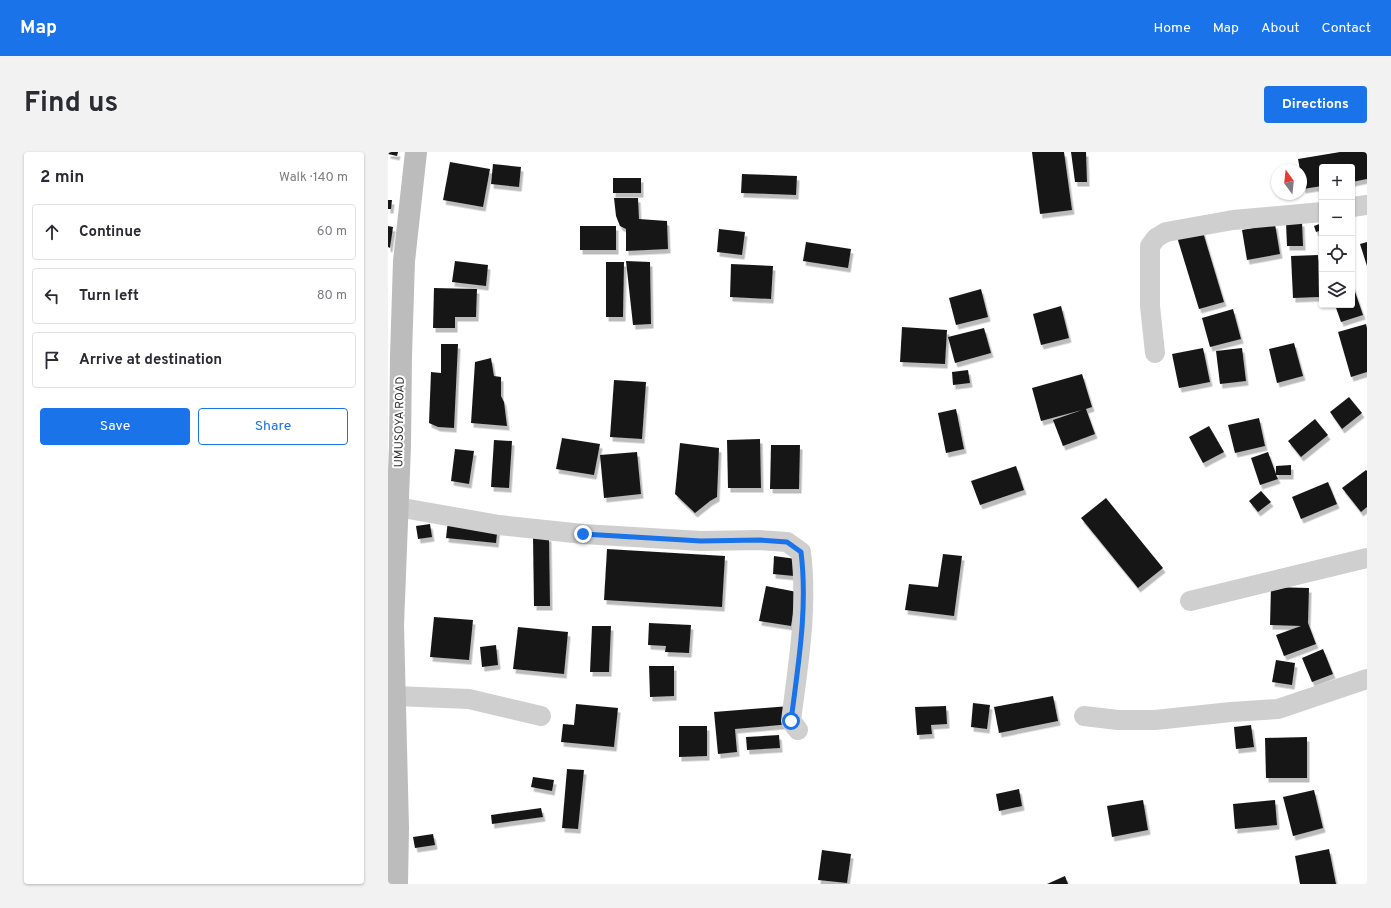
<!DOCTYPE html>
<html lang="en">
<head>
<meta charset="utf-8">
<style>
	body { margin:0; font-family:Overpass,sans-serif; background:#f2f2f3; color:#2b2b33 }
	.controls { position:absolute; right:12px; top:12px; display:grid; overflow:hidden; border-radius:4px; box-shadow:0 1px 3px #0004 }
	.controls button { width:36px; height:36px; display:grid; place-items:center; padding:0; border:0; border-bottom:1px solid #e1e1e2; background:#fff; color:#2b2b33; font:20px sans-serif }
	.compass { position:absolute; left:883px; top:12px; width:36px; height:36px; border-radius:50%; background:#fff; box-shadow:0 1px 3px #0004; rotate:345deg }
	.stop { position:absolute; width:12px; height:12px; margin:-9px; border:3px solid #1a73e8; border-radius:50%; background:#fff }
	.stop.end { background:#1a73e8; border-color:#fff; box-shadow:0 1px 4px #0008 }
	.list { margin:0; padding:0; list-style:none }
	h2 { display:flex; justify-content:space-between; align-items:center; height:52px; margin:0; padding:0 16px; font-size:17px }
	h2 small { font-size:13px; font-weight:400; color:#7c7c81 }
	.list li { display:grid; grid-template-columns:26px 1fr auto; gap:12px; align-items:center; box-sizing:border-box; height:56px; margin:0 8px 8px; padding:0 8px; border:1px solid #e1e1e2; border-radius:4px }
	.list b { display:block; font-size:15px; white-space:nowrap }
	.list em { font-size:13px; font-style:normal; color:#7c7c81 }
	.actions { display:flex; gap:8px; padding:12px 16px }
	.actions a { flex:1; padding:9px 0; border:1px solid #1a73e8; border-radius:4px; text-align:center; font-size:14px; color:#1a73e8 }
	.actions .main { background:#1a73e8; color:#fff }
	.icon { flex:none; width:22px; height:22px; fill:none; stroke:currentColor; stroke-width:2; stroke-linecap:round; stroke-linejoin:round }
	.map { position:relative; flex:none; width:979px; height:732px; overflow:hidden; border-radius:4px }
	header { display:flex; align-items:center; gap:24px; box-sizing:border-box; height:56px; padding:0 20px; background:#1a73e8; color:#fff }
	header strong { font-size:19px }
	nav { display:flex; gap:22px; margin-inline-start:auto; font-size:14px }
	.intro { display:flex; align-items:center; justify-content:space-between; box-sizing:border-box; height:96px; padding:0 24px }
	h1 { margin:0; font-size:28px }
	.button { padding:10px 18px; border-radius:4px; background:#1a73e8; color:#fff; font-size:14px; font-weight:700 }
	main { display:flex; gap:24px; padding:0 24px }
	aside { flex:1; background:#fff; border-radius:4px; box-shadow:0 1px 3px #0004 }
	.map>svg:first-child { display:block }
	.building { fill:#191919; filter:url(#shadow) }
	.lines { fill:none; stroke-linecap:round; stroke-linejoin:round }
	.minor { stroke:#cfcfcf; stroke-width:20 }
	.secondary { stroke:#bcbcbc; stroke-width:22 }
	.route { stroke:#1a73e8; stroke-width:5 }
	.labels { text-anchor:middle; dominant-baseline:central; stroke-width:4; stroke-linejoin:round; paint-order:stroke }
	.street-label { font-size:12px; fill:#323232; stroke:#fff }
</style>
</head>
<body>
<header>
<strong>Map</strong>
<nav><a>Home</a><a>Map</a><a>About</a><a>Contact</a></nav>
</header>
<div class="intro"><h1>Find us</h1><a class="button">Directions</a></div>
<main>
<aside>
<h2>2 min<small>Walk · 140 m</small></h2>
<ul class="list">
<li><svg class="icon" aria-label="ahead" viewBox="0 0 24 24"><path d="M12 20V5M6 11l6-6 6 6"/></svg><div><b>Continue</b></div><em>60 m</em></li>
<li><svg class="icon" aria-label="left" viewBox="0 0 24 24"><path d="M17 20v-9H6M10 6l-5 5 5 5"/></svg><div><b>Turn left</b></div><em>80 m</em></li>
<li><svg class="icon" aria-label="arrive" viewBox="0 0 24 24"><path d="M6 21V4h12l-3 4 3 4H6"/></svg><div><b>Arrive at destination</b></div></li>
</ul>
<div class="actions"><a class="main">Save</a><a>Share</a></div>
</aside>
<div class="map">
<svg width="979" height="732" viewBox="0 0 979 732">
	<defs>
		<filter id="shadow"><feDropShadow dx="2.5" dy="4.5" stdDeviation="0" flood-color="#0004"/></filter>
	</defs>
	<rect width="100%" height="100%" fill="#fff"/>
	<g class="building">
		<polygon points="0,0 10,0 9,4 0,2"/>
		<polygon points="644,0 676,0 684,58 652,62"/>
		<polygon points="683,0 698,0 699,30 687,30"/>
		<polygon points="952,0 979,0 979,27 964,30 964,15 934,15 934,34 915,37 913,18 912,18 910,7"/>
		<polygon points="62,10 102,17 95,55 55,48"/>
		<polygon points="105,12 133,15 131,35 103,32"/>
		<polygon points="354,22 409,24 408,43 353,41"/>
		<rect x="225" y="26" width="28" height="15"/>
		<polygon points="226,46 250,46 251,67 279,69 280,97 238,99 238,77 232,74 228,64"/>
		<polygon points="0,48 4,48 3,57 0,57"/>
		<polygon points="914,70 915,94 899,94 898,71"/>
		<polygon points="934,71 934,78 928,80 926,74"/>
		<polygon points="887,72 892,102 859,108 854,78"/>
		<polygon points="0,74 5,75 2,96 0,95"/>
		<rect x="192" y="74" width="36" height="24"/>
		<polygon points="331,77 357,80 354,103 329,100"/>
		<polygon points="814,77 836,150 811,157 789,85"/>
		<polygon points="418,90 463,97 460,116 415,109"/>
		<polygon points="979,90 979,114 972,92"/>
		<polygon points="930,103 931,145 905,146 903,104"/>
		<polygon points="67,109 100,113 98,134 64,130"/>
		<polygon points="238,109 262,110 263,172 245,173"/>
		<polygon points="218,110 236,110 235,165 218,165"/>
		<polygon points="343,112 385,114 383,147 342,145"/>
		<polygon points="964,131 975,163 953,170 947,153 964,153"/>
		<polygon points="46,136 89,137 88,165 67,165 67,176 45,176"/>
		<polygon points="593,137 600,165 568,173 561,146"/>
		<polygon points="673,154 681,186 653,193 645,162"/>
		<polygon points="845,157 853,187 822,195 814,166"/>
		<polygon points="978,172 979,176 979,220 963,225 950,180"/>
		<polygon points="514,175 559,178 557,212 512,210"/>
		<polygon points="596,176 603,201 567,211 560,185"/>
		<polygon points="906,191 915,224 889,231 881,197"/>
		<polygon points="53,192 70,192 66,276 50,275 41,271 43,220 53,221"/>
		<polygon points="815,196 822,230 791,236 784,202"/>
		<polygon points="854,196 858,229 832,232 828,199"/>
		<polygon points="103,206 106,224 113,225 113,244 116,250 119,274 83,271 87,210"/>
		<polygon points="580,218 582,231 565,233 564,220"/>
		<polygon points="694,222 704,255 698,257 707,282 675,294 665,268 694,258 653,269 644,236"/>
		<polygon points="226,228 258,230 254,287 222,285"/>
		<polygon points="961,245 974,261 954,277 942,260"/>
		<polygon points="568,257 576,297 558,301 550,261"/>
		<polygon points="871,266 877,294 847,301 840,273"/>
		<polygon points="927,267 940,283 913,305 900,289"/>
		<polygon points="821,274 836,300 815,311 801,285"/>
		<polygon points="174,286 212,292 206,323 168,317"/>
		<polygon points="372,287 373,336 340,336 339,288"/>
		<polygon points="106,288 124,289 121,336 103,335"/>
		<polygon points="292,291 331,296 329,345 322,349 307,361 287,342"/>
		<polygon points="383,293 412,293 411,337 382,337"/>
		<polygon points="67,297 86,299 81,332 63,329"/>
		<polygon points="249,300 253,342 216,346 212,303"/>
		<polygon points="880,300 888,322 888,314 903,313 903,323 888,323 890,327 872,333 863,306"/>
		<polygon points="628,314 636,338 592,353 583,329"/>
		<polygon points="978,318 979,319 979,355 973,360 954,336"/>
		<polygon points="940,330 949,352 913,367 904,345"/>
		<polygon points="873,339 883,350 870,360 861,349"/>
		<polygon points="718,346 775,416 750,436 693,366"/>
		<polygon points="60,368 110,373 108,391 58,386"/>
		<polygon points="42,372 44,385 30,387 28,374"/>
		<polygon points="145,385 161,385 162,454 146,454"/>
		<polygon points="219,397 337,404 334,455 216,448"/>
		<polygon points="555,402 574,404 566,464 517,458 521,432 550,435"/>
		<polygon points="386,404 408,407 406,424 385,422"/>
		<polygon points="378,434 409,440 403,474 371,469"/>
		<polygon points="883,435 921,436 920,471 928,492 896,504 888,483 913,474 882,473"/>
		<polygon points="46,465 85,468 81,508 42,505"/>
		<polygon points="261,471 303,473 301,501 277,500 278,494 260,493"/>
		<polygon points="204,474 223,474 221,520 202,520"/>
		<polygon points="130,475 180,480 176,522 125,517"/>
		<polygon points="108,493 110,513 94,515 92,495"/>
		<polygon points="935,497 945,522 924,530 914,506"/>
		<polygon points="888,508 907,511 904,533 884,530"/>
		<polygon points="261,514 286,514 286,544 262,545"/>
		<polygon points="665,544 670,569 611,581 606,555"/>
		<polygon points="585,551 602,553 599,577 583,575"/>
		<polygon points="188,552 230,556 226,595 173,590 175,572 186,573"/>
		<polygon points="402,554 403,572 347,577 349,600 330,602 326,560"/>
		<polygon points="558,554 559,572 543,573 544,582 529,583 527,555"/>
		<polygon points="863,573 866,595 848,597 846,575"/>
		<polygon points="291,574 319,574 319,604 291,605"/>
		<polygon points="391,583 392,596 359,598 358,585"/>
		<polygon points="919,585 919,626 878,626 877,586"/>
		<polygon points="179,617 196,618 190,677 174,676"/>
		<polygon points="145,625 166,628 164,639 143,635"/>
		<polygon points="631,637 634,654 611,659 608,642"/>
		<polygon points="926,638 935,676 905,684 895,645"/>
		<polygon points="755,648 760,678 724,685 719,654"/>
		<polygon points="887,648 889,673 847,677 845,652"/>
		<polygon points="153,656 155,665 104,672 103,663"/>
		<polygon points="45,682 47,693 27,696 25,685"/>
		<polygon points="941,697 948,732 912,732 907,704"/>
		<polygon points="434,698 463,702 459,731 430,728"/>
		<polygon points="677,724 680,732 659,732"/>
	</g>
	<g class="lines">
		<g class="minor">
			<polyline points="964,55 979,53"/>
			<polyline points="767,201 762,154 762,94 768,86 778,80 845,68 934,60"/>
			<path d="M9,355L111,373L195,382L313,389L371,388L399,390L413,400C420,457 410,513 403,569L410,578"/>
			<polyline points="802,449 979,406"/>
			<polyline points="7,544 81,547 153,564"/>
			<polyline points="696,564 730,568 767,568 843,560 890,557 979,527"/>
		</g>
		<polyline class="secondary" points="9,732 10,676 5,473 12,294 13,204 16,109 28,0"/>
	</g>
	<g class="lines">
		<path class="route" d="M195,382L313,389L371,388L399,390L413,400C420,457 410,513 403,569"/>
	</g>
	<g class="labels">
		<g class="street-label">
			<text transform="translate(12 270) rotate(-89)">UMUSOYA ROAD</text>
		</g>
	</g>
</svg>
<div class="controls">
<button>+</button>
<button>−</button>
<button><svg class="icon" aria-label="locate" viewBox="0 0 24 24"><circle cx="12" cy="12" r="6"/><path d="M12 2v4M12 18v4M2 12h4M18 12h4"/></svg></button>
<button><svg class="icon" aria-label="layers" viewBox="0 0 24 24"><path d="M12 4l9 5-9 5-9-5zM3 14l9 5 9-5"/></svg></button>
</div>
<svg class="compass" viewBox="-18 -18 36 36"><path d="M0-13l5 13h-10z" fill="#e53935"/><path d="M0 13l5-13h-10z" fill="#7c7c81"/></svg>
<div class="stop" style="left:403px;top:569px"></div>
<div class="stop end" style="left:195px;top:382px"></div>
</div>
</main>
</body>
</html>
